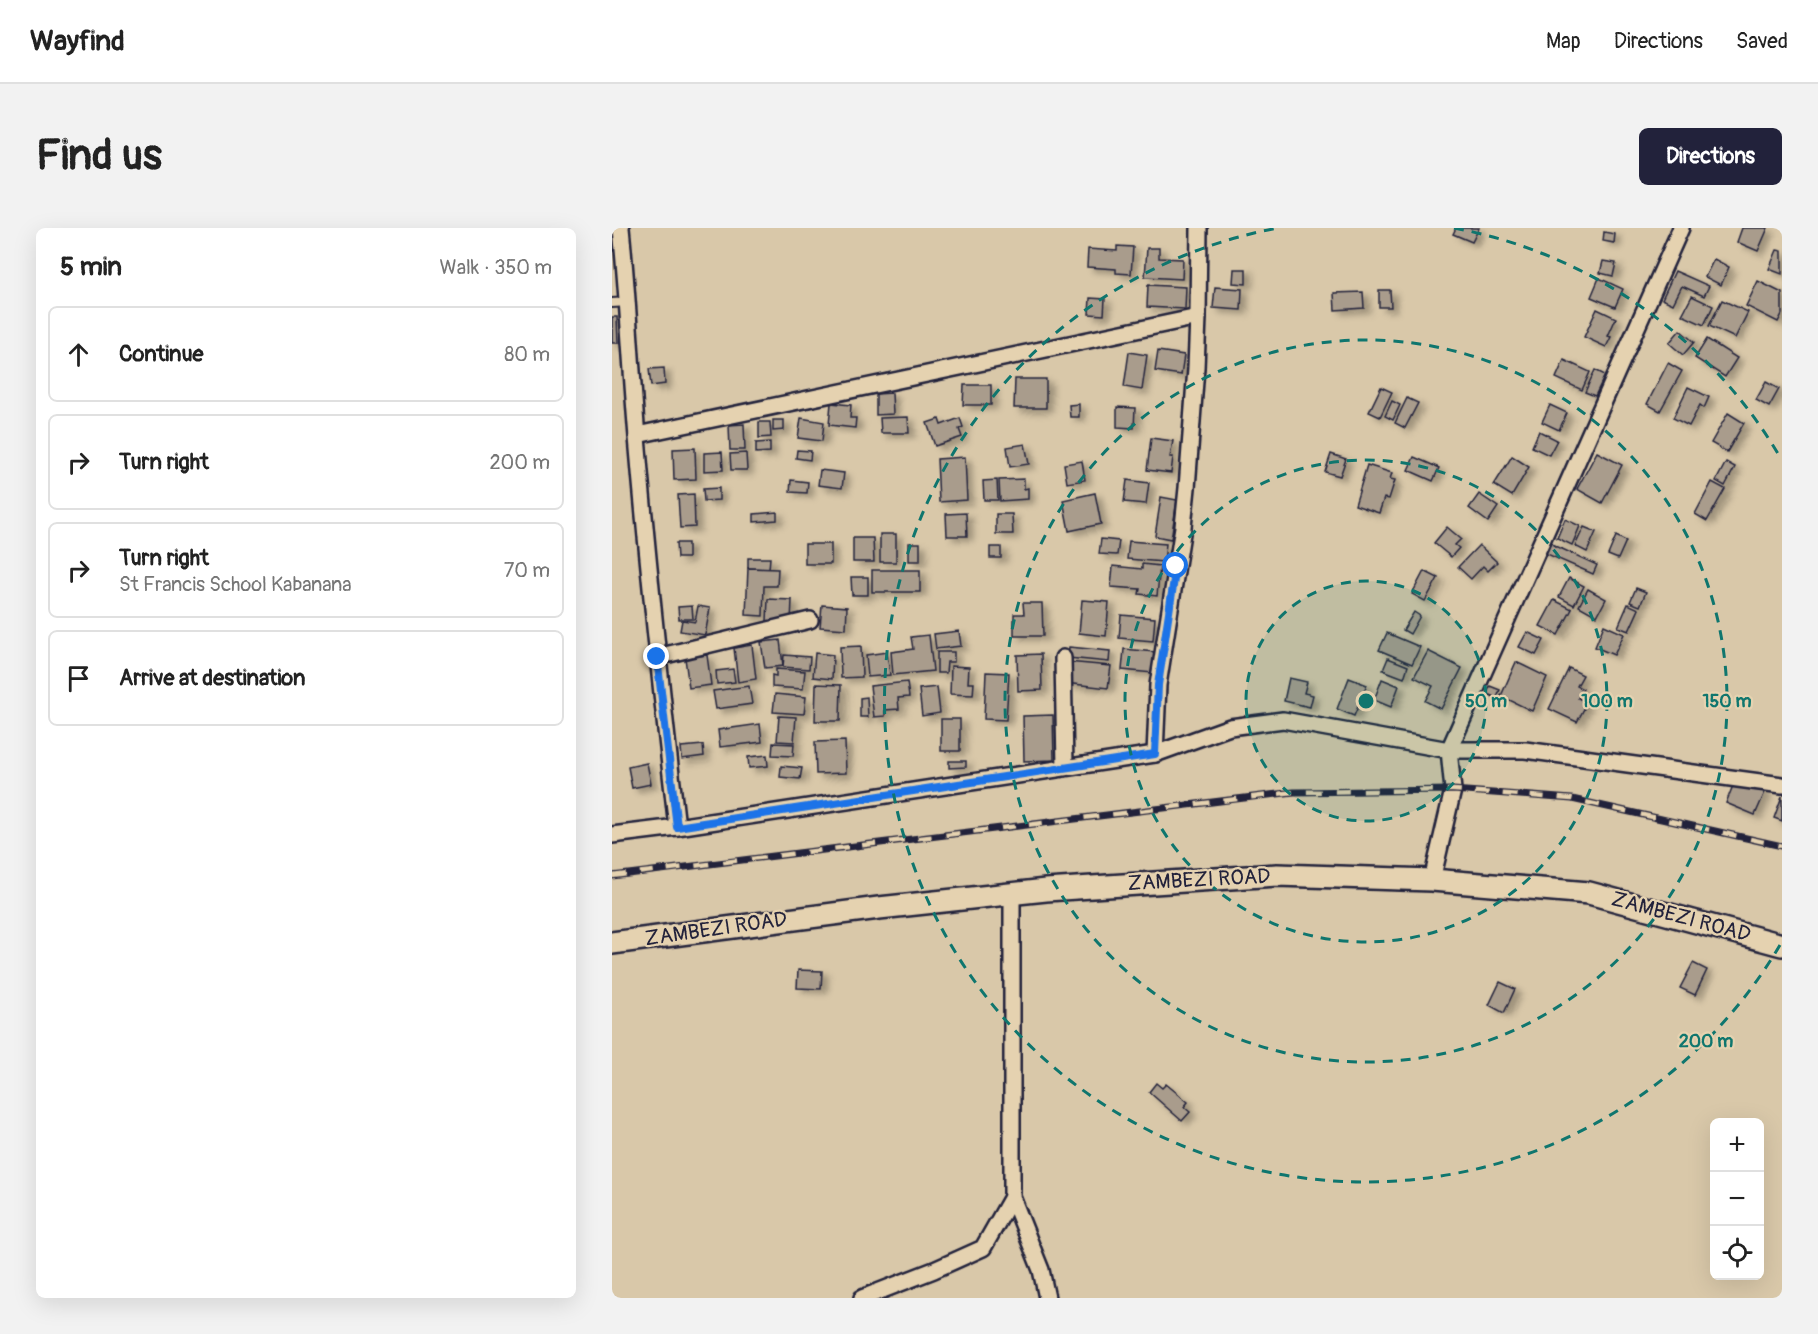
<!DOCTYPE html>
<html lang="en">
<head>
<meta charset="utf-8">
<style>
	body { margin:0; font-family:Pangolin,sans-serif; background:#f2f2f2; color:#222 }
	.controls { position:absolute; right:18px; bottom:18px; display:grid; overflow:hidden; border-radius:9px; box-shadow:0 6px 24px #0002 }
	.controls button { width:54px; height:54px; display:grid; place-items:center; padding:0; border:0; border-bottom:2px solid #e0e0e0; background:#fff; color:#222; font:30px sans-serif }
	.stop { position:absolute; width:18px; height:18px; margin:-14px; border:4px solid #1a73e8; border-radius:50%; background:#fff }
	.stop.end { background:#1a73e8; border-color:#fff; box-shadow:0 2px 6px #0008 }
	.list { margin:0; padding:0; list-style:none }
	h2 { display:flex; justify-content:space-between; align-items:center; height:78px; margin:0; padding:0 24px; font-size:26px }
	h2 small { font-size:20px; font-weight:400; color:#767676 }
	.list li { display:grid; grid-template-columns:39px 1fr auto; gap:18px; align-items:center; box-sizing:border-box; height:96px; margin:0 12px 12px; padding:0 12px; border:2px solid #e0e0e0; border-radius:9px }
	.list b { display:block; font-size:22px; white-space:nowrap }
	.list p { margin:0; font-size:20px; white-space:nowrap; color:#767676 }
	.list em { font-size:20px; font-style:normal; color:#767676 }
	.icon { flex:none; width:33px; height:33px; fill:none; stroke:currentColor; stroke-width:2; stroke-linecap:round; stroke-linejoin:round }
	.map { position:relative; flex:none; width:1170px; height:1070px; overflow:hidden; border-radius:9px }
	header { display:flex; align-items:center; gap:36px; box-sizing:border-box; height:84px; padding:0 30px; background:#fff; border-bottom:2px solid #e0e0e0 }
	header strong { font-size:28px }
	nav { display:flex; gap:33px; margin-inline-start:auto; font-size:21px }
	.intro { display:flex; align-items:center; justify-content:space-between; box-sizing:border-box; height:144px; padding:0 36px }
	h1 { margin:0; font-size:42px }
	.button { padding:15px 27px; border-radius:9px; background:#22223b; color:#fff; font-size:21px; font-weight:700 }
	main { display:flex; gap:36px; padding:0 36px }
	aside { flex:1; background:#fff; border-radius:9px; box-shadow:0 6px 24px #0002 }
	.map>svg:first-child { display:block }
	.building { fill:#a99c8c; stroke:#22223b; stroke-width:1.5; filter:url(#shadow) }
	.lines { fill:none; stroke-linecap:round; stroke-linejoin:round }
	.service-casing { stroke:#22223b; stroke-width:12 }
	.minor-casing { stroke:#22223b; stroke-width:20 }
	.secondary-casing { stroke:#22223b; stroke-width:26 }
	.service { stroke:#e5d2b0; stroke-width:8 }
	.minor { stroke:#e5d2b0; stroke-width:15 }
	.secondary { stroke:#e5d2b0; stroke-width:21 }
	.rail-casing { stroke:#22223b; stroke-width:7 }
	.rail { stroke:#e5d2b0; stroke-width:4.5; stroke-dasharray:14; stroke-linecap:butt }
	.route { stroke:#1a73e8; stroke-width:8 }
	.ring { fill:none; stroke:#0f766e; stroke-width:3; stroke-dasharray:10 8 }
	.labels { text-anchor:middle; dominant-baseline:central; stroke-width:4.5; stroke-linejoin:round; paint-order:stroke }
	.street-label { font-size:21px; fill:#22223b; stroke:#e5d2b0 }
	.centre { fill:#0f766e; stroke:#e5d2b0; stroke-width:3 }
	.ring-label { font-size:18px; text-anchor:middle; font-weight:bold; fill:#0f766e; stroke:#e5d2b0; stroke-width:4.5; stroke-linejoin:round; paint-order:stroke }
</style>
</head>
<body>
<header>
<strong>Wayfind</strong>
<nav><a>Map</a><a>Directions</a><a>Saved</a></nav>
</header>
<div class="intro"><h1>Find us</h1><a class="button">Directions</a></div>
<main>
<aside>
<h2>5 min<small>Walk · 350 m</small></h2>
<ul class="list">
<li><svg class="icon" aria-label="ahead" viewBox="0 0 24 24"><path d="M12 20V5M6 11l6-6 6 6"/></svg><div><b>Continue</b></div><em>80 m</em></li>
<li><svg class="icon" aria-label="right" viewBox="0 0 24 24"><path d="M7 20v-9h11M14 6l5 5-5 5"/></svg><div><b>Turn right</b></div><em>200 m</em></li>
<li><svg class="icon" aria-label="right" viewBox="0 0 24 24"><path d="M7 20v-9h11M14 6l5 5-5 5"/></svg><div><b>Turn right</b><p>St Francis School Kabanana</p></div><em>70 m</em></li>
<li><svg class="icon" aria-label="arrive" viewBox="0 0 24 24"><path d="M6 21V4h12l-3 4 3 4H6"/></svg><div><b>Arrive at destination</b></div></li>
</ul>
</aside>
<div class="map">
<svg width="1170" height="1070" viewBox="0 0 1170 1070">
	<defs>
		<filter id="shadow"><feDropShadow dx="6" dy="4" stdDeviation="3" flood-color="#0004"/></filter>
	</defs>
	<rect width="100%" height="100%" fill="#d9c8a9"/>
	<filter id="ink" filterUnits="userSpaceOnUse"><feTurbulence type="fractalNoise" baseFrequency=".0167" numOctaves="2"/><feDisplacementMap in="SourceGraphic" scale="12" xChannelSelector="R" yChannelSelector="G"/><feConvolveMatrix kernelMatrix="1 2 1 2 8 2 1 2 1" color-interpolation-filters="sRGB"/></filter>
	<g filter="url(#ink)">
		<g class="building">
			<polygon points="844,0 867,0 860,14 841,6"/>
			<polygon points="1130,0 1156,0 1146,23 1125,14"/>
			<polygon points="992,4 1003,6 1002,15 991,13"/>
			<polygon points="505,18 521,19 519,46 504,45 504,41 475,39 476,21 505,23"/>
			<polygon points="535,20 547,20 547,30 571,31 570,51 533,49"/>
			<polygon points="1165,22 1170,23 1170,46 1157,41"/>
			<polygon points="1102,31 1117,39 1109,57 1093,49"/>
			<polygon points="991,33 1004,35 1001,48 988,45"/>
			<polygon points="622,41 634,41 634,56 621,55"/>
			<polygon points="1063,43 1097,58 1092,68 1070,58 1061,76 1050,71"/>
			<polygon points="987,50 1011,61 1003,79 979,69"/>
			<polygon points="1146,53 1170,65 1170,86 1166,94 1134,78"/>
			<polygon points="536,57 574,59 573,81 535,79"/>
			<polygon points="603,59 630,61 629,82 601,80"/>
			<polygon points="767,62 778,62 779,79 767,79"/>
			<polygon points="751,64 752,80 723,82 722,65"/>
			<polygon points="1080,68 1101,78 1092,97 1070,87"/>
			<polygon points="478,70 493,71 492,87 477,86"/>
			<polygon points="1110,72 1136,84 1123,110 1097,98"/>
			<polygon points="985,81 1004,90 996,108 999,109 994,119 972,109"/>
			<polygon points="0,89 5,89 6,115 0,115"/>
			<polygon points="1068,102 1082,114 1071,127 1057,115"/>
			<polygon points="1095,111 1125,130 1113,149 1083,130"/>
			<polygon points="546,123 572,127 569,147 543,143"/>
			<polygon points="517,124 535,127 530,162 512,159"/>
			<polygon points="952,132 978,144 970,162 944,150"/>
			<polygon points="1056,135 1070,143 1048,183 1035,176"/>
			<polygon points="52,140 53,156 39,158 37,141"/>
			<polygon points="983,142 993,147 983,168 973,164"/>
			<polygon points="403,151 434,151 434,180 402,180"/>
			<polygon points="1154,154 1167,161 1157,179 1144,172"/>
			<polygon points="352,157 379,157 379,177 351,177"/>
			<polygon points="769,159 780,164 768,189 757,184"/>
			<polygon points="1076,159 1097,169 1092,180 1088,177 1077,198 1061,190"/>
			<polygon points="280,165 281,186 264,187 264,166"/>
			<polygon points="795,170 806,175 793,200 783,195"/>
			<polygon points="780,173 788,177 781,192 773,188"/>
			<polygon points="219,175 239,177 238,190 244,190 243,200 217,197"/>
			<polygon points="467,176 467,189 458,189 457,177"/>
			<polygon points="938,177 955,185 947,202 930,194"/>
			<polygon points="505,179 523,180 522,200 505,199"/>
			<polygon points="1116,185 1132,195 1115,224 1099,215"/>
			<polygon points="296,189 297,205 269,205 268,190"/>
			<polygon points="189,190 212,194 210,213 186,210"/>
			<polygon points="348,190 351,199 347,201 350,209 323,218 315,195 327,191 329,197"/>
			<polygon points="161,192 172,192 172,202 161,203"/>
			<polygon points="147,194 158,194 159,209 147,210"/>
			<polygon points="132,196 133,222 118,222 117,197"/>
			<polygon points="927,203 945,212 937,227 920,219"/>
			<polygon points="539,210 561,213 558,229 561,229 559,245 535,242"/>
			<polygon points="158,214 158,224 144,225 144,215"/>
			<polygon points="413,216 417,236 398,239 395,219"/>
			<polygon points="83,220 84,251 62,252 61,221"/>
			<polygon points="185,222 199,223 198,232 184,230"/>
			<polygon points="110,224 111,242 92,243 92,225"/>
			<polygon points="985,224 1010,237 990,275 965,261"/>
			<polygon points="134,225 135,242 119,242 118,226"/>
			<polygon points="719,226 734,231 728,248 713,244"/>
			<polygon points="900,228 917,239 900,268 882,257"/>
			<polygon points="353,229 355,272 327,274 325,231"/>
			<polygon points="802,229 827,240 821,253 796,242"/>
			<polygon points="470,233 473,252 455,255 452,236"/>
			<polygon points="1114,234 1123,239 1113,258 1104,253"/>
			<polygon points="755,237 780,245 778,251 783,252 777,271 772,270 767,285 743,277"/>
			<polygon points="208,242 232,245 230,260 206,257"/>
			<polygon points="412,251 412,261 416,260 416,271 388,273 387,252"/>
			<polygon points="179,252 196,254 195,265 178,264"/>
			<polygon points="385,252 386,272 372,272 371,253"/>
			<polygon points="515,252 537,255 534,276 512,274"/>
			<polygon points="1100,254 1113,261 1095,293 1083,286"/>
			<polygon points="107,260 107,272 92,273 91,261"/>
			<polygon points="483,265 489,296 457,303 451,272"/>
			<polygon points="82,266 83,299 68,300 66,267"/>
			<polygon points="867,266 886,279 876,294 857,280"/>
			<polygon points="549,269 565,272 559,311 543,308"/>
			<polygon points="165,284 165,292 142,294 142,286"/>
			<polygon points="354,285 355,308 335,308 334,286"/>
			<polygon points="384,286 400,286 401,306 384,306"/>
			<polygon points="953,291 968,298 960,317 945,310"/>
			<polygon points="835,299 849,311 843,317 847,320 839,329 822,315"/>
			<polygon points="972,299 984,304 975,324 963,318"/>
			<rect x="268" y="306" width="16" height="28"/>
			<polygon points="1004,308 1014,313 1006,331 996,327"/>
			<polygon points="241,310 261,310 262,334 241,334"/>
			<polygon points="489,311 507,313 505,327 487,326"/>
			<polygon points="517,313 554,316 552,334 515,331"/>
			<polygon points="933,313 985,337 981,346 928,323"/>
			<polygon points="64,315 76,315 76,330 65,330"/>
			<rect x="297" y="315" width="11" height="18"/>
			<rect x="193" y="316" width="26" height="20"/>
			<polygon points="867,317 885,334 876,343 871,338 859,351 846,339"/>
			<rect x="378" y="319" width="11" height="11"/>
			<polygon points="136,330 158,330 157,341 136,340"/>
			<polygon points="530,336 548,338 545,368 527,366 528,361 499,359 501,338 530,341"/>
			<polygon points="136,340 166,341 165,358 152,358 151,388 134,387"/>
			<rect x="260" y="342" width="48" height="22"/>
			<polygon points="812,343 826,350 813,373 800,366"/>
			<polygon points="239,349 256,349 256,367 240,367"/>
			<polygon points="957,350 972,358 962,377 947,369"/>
			<polygon points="1024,360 1034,364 1028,378 1018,374"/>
			<polygon points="976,361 994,371 985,388 967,378"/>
			<polygon points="156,371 180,372 179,394 155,393"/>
			<polygon points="470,372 497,374 494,408 467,405"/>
			<polygon points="942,372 960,381 946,407 928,398"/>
			<polygon points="411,375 430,375 431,408 402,408 402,386 412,386"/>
			<polygon points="1016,376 1027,381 1017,403 1006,399"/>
			<polygon points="210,377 235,379 234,401 208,399"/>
			<polygon points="80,378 81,391 67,391 66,379"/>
			<polygon points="86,378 98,380 93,407 68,403 70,392 83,394"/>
			<polygon points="802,384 808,388 798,406 791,402"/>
			<polygon points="509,387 543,390 541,413 507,410"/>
			<polygon points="992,397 1012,406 1002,427 983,419"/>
			<polygon points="347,403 349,418 324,421 322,406"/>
			<polygon points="915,404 932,412 924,427 907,419"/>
			<polygon points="775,405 808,419 800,436 767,422"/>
			<polygon points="317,407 321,443 281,447 279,424 301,421 299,409"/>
			<polygon points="168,412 171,438 153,440 149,414"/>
			<polygon points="140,417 144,451 126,454 122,420"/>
			<polygon points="249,418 250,449 229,450 228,419"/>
			<polygon points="457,419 498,423 497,434 456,430"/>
			<polygon points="512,421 543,424 541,445 510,442"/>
			<polygon points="816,423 850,440 829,481 813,473 821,458 802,449"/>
			<polygon points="275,424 278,447 256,449 254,427"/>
			<polygon points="325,424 342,424 342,434 335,434 334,445 325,445"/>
			<polygon points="203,425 221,427 220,451 201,449"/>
			<polygon points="429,426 430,462 406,463 405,427"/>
			<polygon points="95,427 99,457 77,460 73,430"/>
			<polygon points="172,427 198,429 197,441 171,439"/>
			<polygon points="776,430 796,438 792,450 771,442"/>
			<polygon points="455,434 499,438 496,460 453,455"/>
			<polygon points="904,434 935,449 920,483 889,468"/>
			<polygon points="339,438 357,439 356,455 362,455 361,467 338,466"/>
			<polygon points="957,440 971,447 965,458 971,461 966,470 975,475 965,494 937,481"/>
			<polygon points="121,441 123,454 105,456 104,443"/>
			<polygon points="164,441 193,443 191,461 160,459 160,447 164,448"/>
			<polygon points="374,444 397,445 394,492 372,491"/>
			<polygon points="677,450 695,454 692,465 701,467 698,479 672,473"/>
			<polygon points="737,450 755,457 742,488 725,481"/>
			<polygon points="770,451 787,458 779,479 762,472"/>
			<polygon points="295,454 297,469 286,470 287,481 273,482 273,488 262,489 258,458"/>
			<polygon points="204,456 229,457 228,493 203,493"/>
			<polygon points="137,458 140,476 104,481 101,463"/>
			<polygon points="878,458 888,462 885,470 875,466"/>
			<polygon points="325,459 328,485 310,488 307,461"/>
			<polygon points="163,466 194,469 192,486 161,484"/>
			<polygon points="255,469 256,489 248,489 248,470"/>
			<polygon points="441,487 442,532 412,533 411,488"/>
			<polygon points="167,488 184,489 182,514 165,513"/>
			<rect x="329" y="491" width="19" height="32"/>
			<polygon points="148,496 150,514 108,519 106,502"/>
			<polygon points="233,513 234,545 204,546 203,514"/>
			<polygon points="161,515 182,516 181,528 160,527"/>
			<polygon points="91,517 92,528 70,531 69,519"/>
			<polygon points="155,527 156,538 137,540 136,529"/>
			<polygon points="337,533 354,533 354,539 337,540"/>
			<polygon points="35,535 39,556 20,560 16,539"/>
			<polygon points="169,538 190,540 188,551 168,549"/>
			<polygon points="1124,550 1154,562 1143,587 1114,575"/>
			<polygon points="1170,568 1170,593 1162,590"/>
			<polygon points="1081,735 1095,742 1083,767 1068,760"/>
			<polygon points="186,742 210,743 209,761 185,760"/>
			<polygon points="888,754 903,761 892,785 877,777"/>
			<polygon points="544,855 550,860 554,856 576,874 572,879 578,884 570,893 537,864"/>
		</g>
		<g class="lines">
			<g class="service-casing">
				<polyline id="service" points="0,75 16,74"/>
			</g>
			<g class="minor-casing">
				<g id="minor">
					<path d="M9,0C16,70 19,139 25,209C36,340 50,470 65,599"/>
					<polyline points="586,89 587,0"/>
					<polyline points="25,207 586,89 584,140 575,260 571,299 546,457 543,526"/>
					<polyline points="45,429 198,392"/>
					<polyline points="451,430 453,539"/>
					<polyline points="0,607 65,599 543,526 618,499 671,492 837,522 913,522 1170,557"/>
					<polyline points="820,652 841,562 837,522 1069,0"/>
					<polyline points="400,666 400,969 429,1042 435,1070"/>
					<polyline points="250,1070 322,1042 371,1020 400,969"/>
				</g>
			</g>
			<g class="secondary-casing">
				<polyline id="secondary" points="0,715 267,680 434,662 665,647 820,652 977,665 1170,717"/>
			</g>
			<use href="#service" class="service"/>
			<use href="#minor" class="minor"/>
			<use href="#secondary" class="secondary"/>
			<g class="rail-casing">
				<polyline id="rail" points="0,648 682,564 841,562 960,571 1170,618"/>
			</g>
			<use href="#rail" class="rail"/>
		</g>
	</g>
	<g class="lines" filter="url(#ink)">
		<polyline class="route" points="45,429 65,599 543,526 546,457 564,338"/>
	</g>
	<circle cx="754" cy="473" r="120" fill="#0f766e" fill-opacity=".12"/>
	<g class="ring">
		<circle cx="754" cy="473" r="120"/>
		<circle cx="754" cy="473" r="241"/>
		<circle cx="754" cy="473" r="361"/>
		<path d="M1168 717A481 481 0 1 1 666 0M842 0A481 481 0 0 1 1168 229"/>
	</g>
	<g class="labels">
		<g class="street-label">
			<text transform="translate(587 652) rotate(-3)">ZAMBEZI ROAD</text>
			<text transform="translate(1069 689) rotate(15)">ZAMBEZI ROAD</text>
			<text transform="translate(104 701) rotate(-8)">ZAMBEZI ROAD</text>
		</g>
	</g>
	<circle cx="754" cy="473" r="9" class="centre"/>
	<g class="ring-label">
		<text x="874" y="479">50 m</text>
		<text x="995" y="479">100 m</text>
		<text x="1115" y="479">150 m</text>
		<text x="1094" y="819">200 m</text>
	</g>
</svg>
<div class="controls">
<button>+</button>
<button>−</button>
<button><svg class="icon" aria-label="locate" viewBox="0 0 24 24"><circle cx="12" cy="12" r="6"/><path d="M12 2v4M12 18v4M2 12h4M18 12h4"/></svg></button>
</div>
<div class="stop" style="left:564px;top:338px"></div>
<div class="stop end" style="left:45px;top:429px"></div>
</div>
</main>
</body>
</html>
